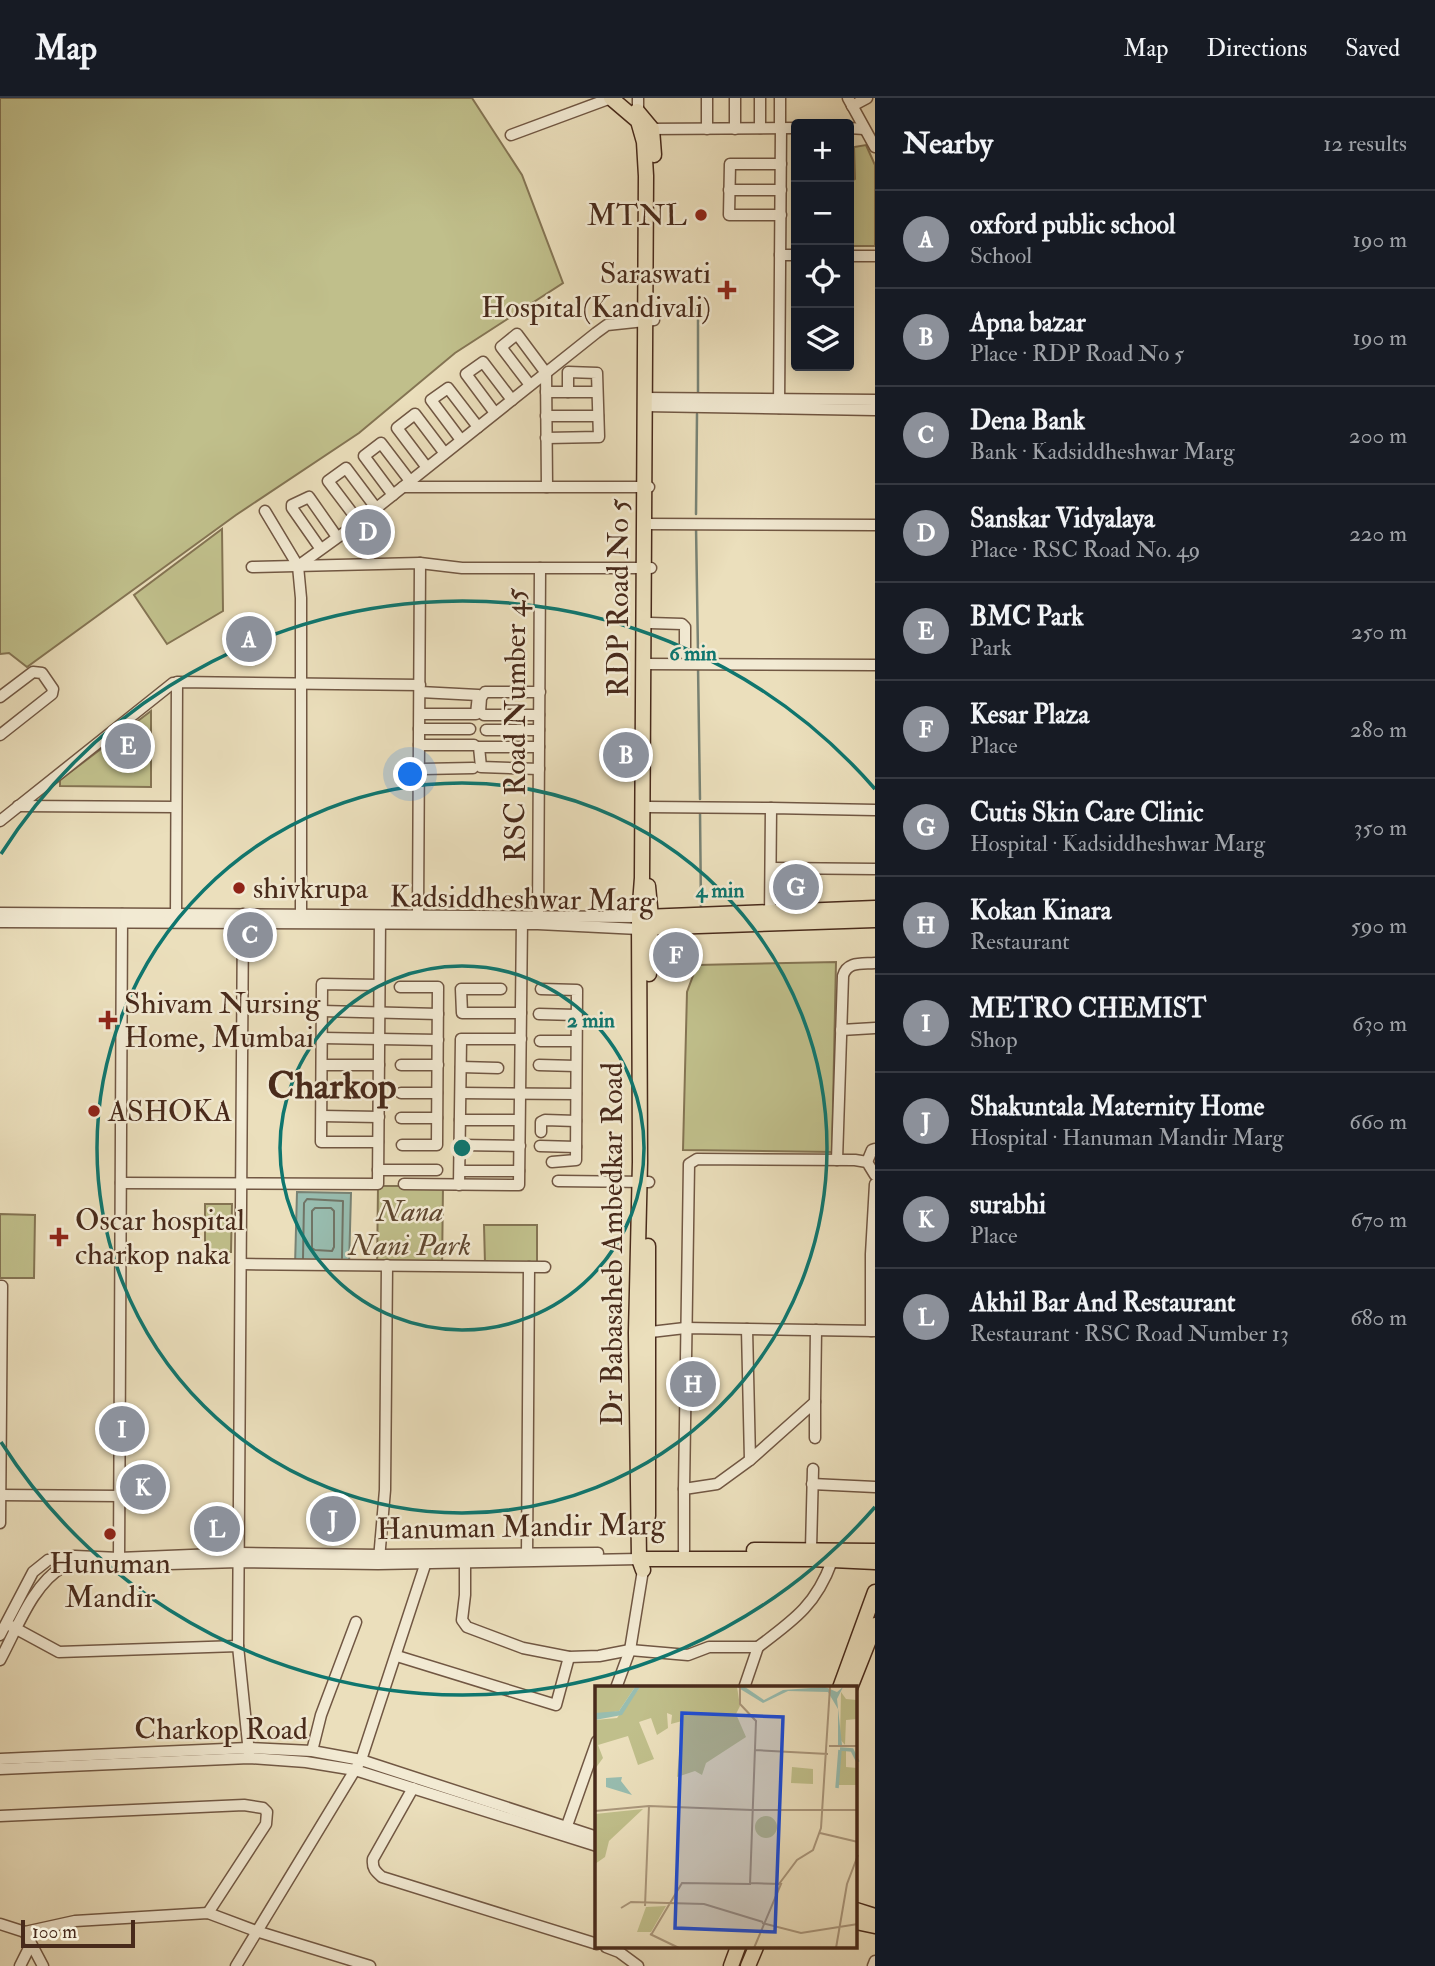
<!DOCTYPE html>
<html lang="en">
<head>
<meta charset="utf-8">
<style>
	body { margin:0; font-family:"IM FELL Double Pica",serif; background:#20242c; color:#f1f3f6 }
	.controls { position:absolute; right:21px; top:21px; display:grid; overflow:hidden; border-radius:7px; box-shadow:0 4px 18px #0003 }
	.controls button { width:63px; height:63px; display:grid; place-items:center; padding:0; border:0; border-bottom:2px solid #363941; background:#171b24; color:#f1f3f6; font:35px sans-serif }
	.scale { position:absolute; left:21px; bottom:18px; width:114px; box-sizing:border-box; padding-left:7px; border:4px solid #482a1b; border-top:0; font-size:19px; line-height:24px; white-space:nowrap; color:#482a1b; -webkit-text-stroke:5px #f2ead3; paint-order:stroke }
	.you { position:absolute; left:411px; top:677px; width:24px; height:24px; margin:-18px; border:5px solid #fff; border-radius:50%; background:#1a73e8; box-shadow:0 0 0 10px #1a73e833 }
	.badge { display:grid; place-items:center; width:46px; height:46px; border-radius:50%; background:#8c9099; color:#fff; font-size:23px; font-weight:700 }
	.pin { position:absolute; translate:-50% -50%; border:4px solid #fff; box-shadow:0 2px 7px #0006 }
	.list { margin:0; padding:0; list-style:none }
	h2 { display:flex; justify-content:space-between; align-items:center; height:91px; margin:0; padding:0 28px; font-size:30px }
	h2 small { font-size:23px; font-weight:400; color:#9ea1a6 }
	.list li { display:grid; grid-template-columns:46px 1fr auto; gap:21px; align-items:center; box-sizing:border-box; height:98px; padding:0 28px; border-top:2px solid #363941 }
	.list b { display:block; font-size:26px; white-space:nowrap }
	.list p { margin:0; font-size:23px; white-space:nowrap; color:#9ea1a6 }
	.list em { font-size:23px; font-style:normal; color:#9ea1a6 }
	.icon { flex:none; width:38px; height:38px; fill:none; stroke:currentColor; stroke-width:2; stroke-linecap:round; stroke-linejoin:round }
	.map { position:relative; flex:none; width:875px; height:1868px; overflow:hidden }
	header { display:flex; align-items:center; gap:42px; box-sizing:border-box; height:98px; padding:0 35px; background:#171b24; border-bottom:2px solid #363941 }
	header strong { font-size:33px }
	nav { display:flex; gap:38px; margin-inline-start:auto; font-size:24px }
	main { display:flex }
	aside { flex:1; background:#171b24 }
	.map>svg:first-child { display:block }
	.green { fill:#c0bf8b; stroke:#847453; stroke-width:2 }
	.water { fill:#98bdb0; stroke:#788274; stroke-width:2 }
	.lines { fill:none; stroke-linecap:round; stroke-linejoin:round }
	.shore { stroke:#707466; stroke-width:2 }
	.stream { stroke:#788274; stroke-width:2.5 }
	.minor-casing { stroke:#715743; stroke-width:13 }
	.major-casing { stroke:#482a1b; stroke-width:17 }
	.minor { stroke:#f2ead3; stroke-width:10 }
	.major { stroke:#ebdfbc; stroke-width:14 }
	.ring { fill:none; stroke:#0f766e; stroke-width:3.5 }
	.poi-dot { fill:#8f2418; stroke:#f2ead3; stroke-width:2.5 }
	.labels { text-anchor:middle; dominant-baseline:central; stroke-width:5; stroke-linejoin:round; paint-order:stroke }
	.poi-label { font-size:30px; fill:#482a1b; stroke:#f2ead3; text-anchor:start }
	.street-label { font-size:30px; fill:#482a1b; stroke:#f2ead3 }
	.park-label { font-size:30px; font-style:italic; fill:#604831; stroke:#f2ead3 }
	.district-label { font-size:37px; font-weight:bold; fill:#482a1b; stroke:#f2ead3 }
	.inset-river { fill:none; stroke:#98bdb0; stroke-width:3.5 }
	.inset-road { fill:none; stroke:#aa977c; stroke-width:2 }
	.view { fill:#1d4ed8; fill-opacity:0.15; stroke:#1d4ed8; stroke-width:3.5 }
	.inset-edge { fill:none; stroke:#482a1b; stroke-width:3.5 }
	.centre { fill:#0f766e; stroke:#f2ead3; stroke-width:3.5 }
	.ring-label { font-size:21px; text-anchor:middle; font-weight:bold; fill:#0f766e; stroke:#f2ead3; stroke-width:5; stroke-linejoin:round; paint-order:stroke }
</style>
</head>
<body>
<header>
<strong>Map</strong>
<nav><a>Map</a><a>Directions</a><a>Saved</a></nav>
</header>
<main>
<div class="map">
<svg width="875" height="1868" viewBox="0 0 875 1868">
	<rect width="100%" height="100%" fill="#ebdfbc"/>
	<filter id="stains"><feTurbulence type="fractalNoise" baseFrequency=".00286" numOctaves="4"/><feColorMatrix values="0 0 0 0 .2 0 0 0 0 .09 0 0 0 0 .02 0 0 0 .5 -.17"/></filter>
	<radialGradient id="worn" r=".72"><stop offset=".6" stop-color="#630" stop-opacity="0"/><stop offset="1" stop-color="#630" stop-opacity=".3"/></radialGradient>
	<g class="green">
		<polygon points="0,0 472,0 522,77 563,185 455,255 359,335 236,417 27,569 9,555 0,556"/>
		<polygon points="866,47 875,67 875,148 849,148 849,84 855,81 854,49"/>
		<polygon points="222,431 223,513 167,546 134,497"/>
		<polygon points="151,613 151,689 60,688 60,682"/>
		<polygon points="836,864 832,1054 683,1052 687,894 697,867"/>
		<polygon points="378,1088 443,1088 442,1172 377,1172"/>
		<polygon points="205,1106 232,1106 231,1154 205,1154"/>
		<polygon points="0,1116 35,1117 34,1180 0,1180"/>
		<polygon points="484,1127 537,1127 537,1166 485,1166"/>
	</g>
	<polygon class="water" points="297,1094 351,1095 349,1169 295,1168"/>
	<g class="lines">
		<g class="shore">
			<polygon points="315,1110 331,1110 334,1113 334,1149 332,1153 315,1152 312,1150 312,1113"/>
			<polyline points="303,1160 304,1105 307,1101 343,1103 342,1160"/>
		</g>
		<g class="stream">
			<polyline points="659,210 695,210 698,217 698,296"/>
			<polyline points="696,416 697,316"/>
			<polyline points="696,428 698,555"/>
			<polyline points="698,568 700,701"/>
			<polyline points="700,713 701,812"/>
		</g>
		<g class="minor-casing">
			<g id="minor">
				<polyline points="638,0 638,20"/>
				<polyline points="707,0 707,31"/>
				<polyline points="735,0 735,31"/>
				<polyline points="760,0 760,30"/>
				<polyline points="780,0 780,30"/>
				<polyline points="848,0 875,49"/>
				<polyline points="852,8 867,0"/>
				<polyline points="849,30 864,31"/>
				<polyline points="646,31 796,30"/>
				<polyline points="511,37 611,0"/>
				<polyline points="729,92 781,92"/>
				<polyline points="781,117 729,117 730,66 781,66"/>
				<polyline points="780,157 796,157"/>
				<polyline points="849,158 875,158"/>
				<polyline points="530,287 501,249 517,236 546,275 547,389"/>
				<polyline points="546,294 568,294 568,274 597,275 599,339 546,340"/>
				<polyline points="568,294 597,294"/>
				<polyline points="645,300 875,302"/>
				<polyline points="645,308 875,312"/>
				<polyline points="779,310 781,30"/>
				<polyline points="495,315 466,276 483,264 512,302"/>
				<polyline points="546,318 598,318"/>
				<polyline points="461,342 431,302 448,290 478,329"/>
				<polyline points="425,367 397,330 415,316 443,353"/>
				<polyline points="403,389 649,389"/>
				<polyline points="393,397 364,358 381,345 410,383"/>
				<polyline points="265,413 298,468 301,500 301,821"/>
				<polyline points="359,424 328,383 346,370 376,410"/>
				<polyline points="644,426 875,427"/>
				<polyline points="320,450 292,410 292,407 309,399 337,439"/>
				<polyline points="298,468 359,424 596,235 607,227 654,222"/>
				<polyline points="252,469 420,465 462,470 651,470"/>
				<polyline points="650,525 682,526 685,529 685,556"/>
				<polyline points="643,566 875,567"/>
				<polyline points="0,599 33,574 42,575 53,591 52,596 0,637"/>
				<polyline points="420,616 476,616 478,597 420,594"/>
				<polyline points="539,617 484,617 480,614 481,600 485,594 540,594"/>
				<polyline points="419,631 470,631"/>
				<polyline points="486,632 539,632"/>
				<polyline points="419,647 474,647"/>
				<polyline points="422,671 473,670"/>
				<polyline points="539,671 481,669 479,649 539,649"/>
				<polyline points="18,708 176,709"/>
				<polyline points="648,709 771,710"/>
				<polyline points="0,723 173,585"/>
				<polyline points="771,770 875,771"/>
				<polyline points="0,815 639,819"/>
				<polyline points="418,817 420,465"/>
				<polyline points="770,821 771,710 875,712"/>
				<polyline points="176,822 177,584 420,587"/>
				<polyline points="0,824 538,826 639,831"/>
				<polyline points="538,824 540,470"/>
				<polyline points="400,889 438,889 437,1047 402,1047"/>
				<polyline points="501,891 461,891 462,915 521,915"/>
				<polyline points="541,891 577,892 576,1062 552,1064"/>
				<polyline points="322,913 438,916"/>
				<polyline points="539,916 576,917"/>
				<polyline points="841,932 875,930"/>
				<polyline points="322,940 438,942"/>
				<polyline points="540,943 576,943"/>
				<polyline points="322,967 379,967"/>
				<polyline points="401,967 438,967"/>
				<polyline points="539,967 576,968"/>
				<polyline points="461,969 498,970"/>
				<polyline points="322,993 379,993"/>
				<polyline points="401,995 437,995"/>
				<polyline points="461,995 576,996"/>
				<polyline points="322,1018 379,1019"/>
				<polyline points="401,1020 437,1020"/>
				<polyline points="460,1022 519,1022"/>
				<polyline points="541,1034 541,1024 545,1022 576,1023"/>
				<polyline points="378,1044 321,1044 322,886 379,887"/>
				<polyline points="460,1047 520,1048"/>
				<polyline points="540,1048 576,1049"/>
				<path d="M837,1062L843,878C847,863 862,866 875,865"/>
				<polyline points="867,1064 872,1052 875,1051"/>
				<polyline points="378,1072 437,1072"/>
				<polyline points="460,1073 519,1073"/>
				<polyline points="558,1083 649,1084"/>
				<polyline points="121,1085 378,1086 380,820"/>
				<polyline points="404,1086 519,1087 522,821"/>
				<polyline points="459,1087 461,941 521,941"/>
				<polyline points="241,1166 545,1169"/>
				<polyline points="0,1188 2,1188 0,1425"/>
				<polyline points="747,1231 750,1362 815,1304 816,1232"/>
				<polyline points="871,1233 871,1156 875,1086"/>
				<polyline points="642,1235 685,1230 875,1233"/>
				<polyline points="815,1340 815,1304"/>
				<polyline points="812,1386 875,1389"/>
				<polyline points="684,1391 689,1066 697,1061 855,1062 867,1064 875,1077"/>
				<polyline points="1,1397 119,1398"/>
				<polyline points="811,1451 813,1371"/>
				<polyline points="684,1453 684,1391 717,1386 750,1362"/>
				<polyline points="527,1460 529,1169"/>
				<polyline points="379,1461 385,1392 387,1167"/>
				<polyline points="119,1464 122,816"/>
				<polyline points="11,1528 59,1554 238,1548 249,1655"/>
				<polyline points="0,1537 33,1474 48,1462 75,1458 119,1460 239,1455 380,1457 598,1455"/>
				<polyline points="238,1548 243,816"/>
				<path d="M758,1549C794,1522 816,1507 832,1463"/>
				<polyline points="397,1558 556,1607 569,1559 523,1550 467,1529 462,1522 465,1497 465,1459"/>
				<polyline points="569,1559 599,1558 630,1552 688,1557 709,1549 758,1549 744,1590"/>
				<path d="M0,1562C16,1533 33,1485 63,1469L239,1464L378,1466L639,1461"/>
				<polyline points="616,1590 630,1552 643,1472"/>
				<polyline points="312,1653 321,1617 356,1524"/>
				<polyline points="0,1661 248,1650 312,1653 361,1662 597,1739"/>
				<polyline points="0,1671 249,1660 306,1664 355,1672 597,1748"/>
				<path d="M413,1690L373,1761C372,1770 375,1773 382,1779L597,1846"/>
				<polyline points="0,1718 244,1707 263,1710 267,1714 266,1726 208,1815"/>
				<polyline points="564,1736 597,1643"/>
				<polyline points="0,1826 25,1834 75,1823 208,1815 256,1833 370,1868"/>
				<polyline points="25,1834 43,1868"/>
				<polyline points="606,1849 619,1854 638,1868"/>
				<polyline points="20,1868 31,1846"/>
				<polyline points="236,1868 361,1662 427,1461"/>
				<polyline points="873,1868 875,1863"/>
			</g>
		</g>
		<g class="major-casing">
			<g id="major">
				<polyline points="611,0 638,23 644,44 646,78 642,780 639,819 640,1064 636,1235 639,1461 643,1472"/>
				<polyline points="637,13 652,31 654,57"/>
				<polyline points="648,788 651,819 649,876"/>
				<polyline points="644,819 875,810"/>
				<polyline points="640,830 875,822"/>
				<polyline points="648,1148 648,1418"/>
				<polyline points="754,1452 875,1453"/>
				<polyline points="639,1461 811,1461 875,1464"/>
				<polyline points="840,1590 875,1494"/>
				<polyline points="850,1590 875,1527"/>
				<polyline points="856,1812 875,1818"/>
				<polyline points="856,1824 875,1828"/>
				<polyline points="731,1868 738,1849"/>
				<polyline points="748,1868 756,1849"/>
			</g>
		</g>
		<use href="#minor" class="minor"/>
		<use href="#major" class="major"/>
	</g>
	<g class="ring">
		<circle cx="462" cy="1050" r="182"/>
		<circle cx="462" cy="1050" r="365"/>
		<path d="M875 1409A547 547 0 0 1 1 1344M1 756A547 547 0 0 1 875 691"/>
	</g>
	<g class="poi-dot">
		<circle cx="701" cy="117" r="7"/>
		<path d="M723.5 181.5h7v7h7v7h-7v7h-7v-7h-7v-7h7z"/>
		<circle cx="239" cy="790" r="7"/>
		<path d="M104.5 911.5h7v7h7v7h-7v7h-7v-7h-7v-7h7z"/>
		<circle cx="94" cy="1013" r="7"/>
		<path d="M55.5 1128.5h7v7h7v7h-7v7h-7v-7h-7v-7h7z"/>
		<circle cx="110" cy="1436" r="7"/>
	</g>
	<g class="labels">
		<g class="poi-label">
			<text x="687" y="117" text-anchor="end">MTNL</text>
			<text x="711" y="175" text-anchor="end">Saraswati<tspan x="711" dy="34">Hospital(Kandivali)</tspan></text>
			<text x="253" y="790">shivkrupa</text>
			<text x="124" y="905">Shivam Nursing<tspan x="124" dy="34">Home, Mumbai</tspan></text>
			<text x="108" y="1013">ASHOKA</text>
			<text x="75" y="1122">Oscar hospital<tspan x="75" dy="34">charkop naka</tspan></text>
			<text x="110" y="1465" text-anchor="middle">Hunuman<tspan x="110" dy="34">Mandir</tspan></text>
		</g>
		<g class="street-label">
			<text transform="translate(618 500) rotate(-90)">RDP Road No 5</text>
			<text transform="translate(515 627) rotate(-90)">RSC Road Number 45</text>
			<text transform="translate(522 801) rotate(1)">Kadsiddheshwar Marg</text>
			<text transform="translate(612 1146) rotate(-90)">Dr Babasaheb Ambedkar Road</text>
			<text transform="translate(521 1429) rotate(-1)">Hanuman Mandir Marg</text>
			<text x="221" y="1631">Charkop Road</text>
		</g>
		<g class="park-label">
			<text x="410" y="1113">Nana<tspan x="410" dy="34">Nani Park</tspan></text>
		</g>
		<g class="district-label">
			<text x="332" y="988">Charkop</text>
		</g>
	</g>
	<g transform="translate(595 1588)">
		<rect width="262" height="262" fill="#ebdfbc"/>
		<path d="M0,1H40L24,25L8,28L0,27ZM45,1H142L145,20L141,28L151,51L111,77L107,89L100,85L82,91L87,35L76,38L77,29L72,27L73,42L62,49L56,32L44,36L59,73L43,79L33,50L3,59L8,72L0,83V34L22,32ZM246,6L251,13L262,14V33L251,34L250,59L245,53ZM245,64H251V81L262,82V99H242ZM197,81L218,83V98L196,97ZM48,123L14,155L10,171L0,178V128ZM160 141a11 11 0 1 1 22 0a11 11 0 1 1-22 0ZM71,220L56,246H42L51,221Z" fill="#c0bf8b"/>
		<path d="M40,1H45L27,29L0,34V27L24,25ZM142,1H150L169,14L188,4L230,1L242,6L248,1L242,13L247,59H243V23L233,6L193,5L168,17ZM27,91L26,95L37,109L11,101V92Z" fill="#98bdb0"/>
		<path class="inset-river" d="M245,63L257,64L263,76M242,102L245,64"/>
		<path class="inset-road" d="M145,1V18L161,35L155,199M234,60H263M160,64L233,68M157,124H263M0,125L54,120L157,124M225,147L263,156M155,197L186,198L159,262M184,198L202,174L218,164L226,142L235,1M50,220L54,120M26,222L36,216L109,218L168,236M167,237L206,247L263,238M55,248L84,262M56,249L87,197L155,198M241,262L252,198L263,169"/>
		<path class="view" d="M87,27L188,31L180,246L80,242Z"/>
		<rect width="262" height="262" class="inset-edge"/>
	</g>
	<circle cx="462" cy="1050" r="10" class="centre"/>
	<g class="ring-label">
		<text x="693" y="562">6 min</text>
		<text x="720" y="799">4 min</text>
		<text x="591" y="929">2 min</text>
	</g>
	<rect width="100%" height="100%" filter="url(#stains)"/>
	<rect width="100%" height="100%" fill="url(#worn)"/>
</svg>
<div class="controls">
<button>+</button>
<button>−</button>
<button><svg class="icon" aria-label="locate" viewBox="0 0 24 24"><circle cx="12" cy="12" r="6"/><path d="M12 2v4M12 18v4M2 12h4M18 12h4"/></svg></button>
<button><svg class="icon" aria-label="layers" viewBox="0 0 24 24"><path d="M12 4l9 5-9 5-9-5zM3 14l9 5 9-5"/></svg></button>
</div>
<div class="scale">100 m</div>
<div class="you"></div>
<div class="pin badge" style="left:249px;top:541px">A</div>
<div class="pin badge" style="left:626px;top:657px">B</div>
<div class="pin badge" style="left:250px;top:837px">C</div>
<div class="pin badge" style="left:368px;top:434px">D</div>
<div class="pin badge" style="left:128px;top:648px">E</div>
<div class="pin badge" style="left:676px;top:857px">F</div>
<div class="pin badge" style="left:796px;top:789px">G</div>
<div class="pin badge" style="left:693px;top:1286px">H</div>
<div class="pin badge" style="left:122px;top:1331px">I</div>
<div class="pin badge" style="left:333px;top:1421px">J</div>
<div class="pin badge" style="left:143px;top:1389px">K</div>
<div class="pin badge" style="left:217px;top:1431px">L</div>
</div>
<aside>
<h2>Nearby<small>12 results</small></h2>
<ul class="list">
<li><span class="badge">A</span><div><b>oxford public school</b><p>School</p></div><em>190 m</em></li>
<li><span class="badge">B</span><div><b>Apna bazar</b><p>Place · RDP Road No 5</p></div><em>190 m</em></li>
<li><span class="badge">C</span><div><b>Dena Bank</b><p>Bank · Kadsiddheshwar Marg</p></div><em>200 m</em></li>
<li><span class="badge">D</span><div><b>Sanskar Vidyalaya</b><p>Place · RSC Road No. 49</p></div><em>220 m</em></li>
<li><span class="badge">E</span><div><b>BMC Park</b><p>Park</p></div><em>250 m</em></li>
<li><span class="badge">F</span><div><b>Kesar Plaza</b><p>Place</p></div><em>280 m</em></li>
<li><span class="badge">G</span><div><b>Cutis Skin Care Clinic</b><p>Hospital · Kadsiddheshwar Marg</p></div><em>350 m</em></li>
<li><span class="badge">H</span><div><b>Kokan Kinara</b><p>Restaurant</p></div><em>590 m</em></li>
<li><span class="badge">I</span><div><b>METRO CHEMIST</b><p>Shop</p></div><em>630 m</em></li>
<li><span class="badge">J</span><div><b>Shakuntala Maternity Home</b><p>Hospital · Hanuman Mandir Marg</p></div><em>660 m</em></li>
<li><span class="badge">K</span><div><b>surabhi</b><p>Place</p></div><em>670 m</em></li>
<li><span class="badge">L</span><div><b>Akhil Bar And Restaurant</b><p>Restaurant · RSC Road Number 13</p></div><em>680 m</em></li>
</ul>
</aside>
</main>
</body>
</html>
